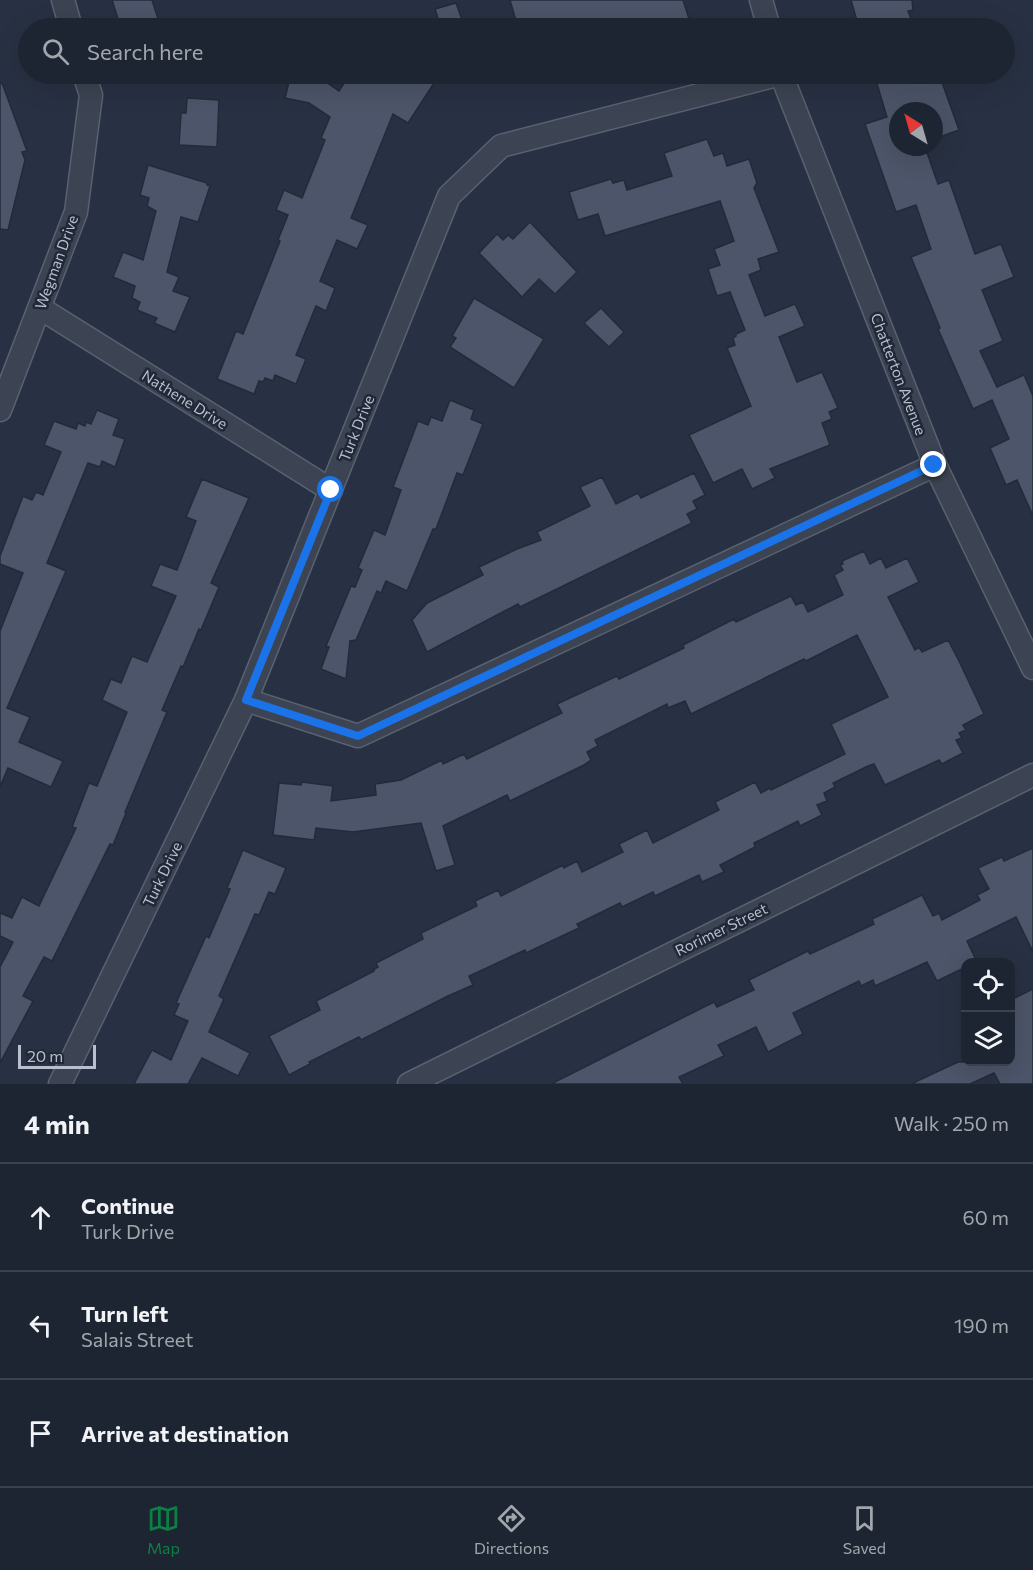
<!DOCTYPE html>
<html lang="en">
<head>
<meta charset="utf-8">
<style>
	body { margin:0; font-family:Commissioner,sans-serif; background:#262d3a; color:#f1f3f6 }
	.controls { position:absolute; right:18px; bottom:18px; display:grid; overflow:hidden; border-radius:12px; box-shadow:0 6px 24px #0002 }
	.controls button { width:54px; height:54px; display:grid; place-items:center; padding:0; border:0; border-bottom:2px solid #3c424d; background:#1e2532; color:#f1f3f6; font:30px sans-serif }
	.compass { position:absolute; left:889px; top:102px; width:54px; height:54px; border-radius:50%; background:#1e2532; box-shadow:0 6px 24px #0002; rotate:323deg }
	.scale { position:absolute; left:18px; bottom:15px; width:78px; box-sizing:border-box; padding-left:6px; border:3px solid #b9bfcc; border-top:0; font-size:16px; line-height:21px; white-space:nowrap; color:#b9bfcc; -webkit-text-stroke:4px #212838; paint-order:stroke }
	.stop { position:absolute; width:18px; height:18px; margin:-14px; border:4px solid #1a73e8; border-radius:50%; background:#fff }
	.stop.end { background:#1a73e8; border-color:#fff; box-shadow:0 2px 6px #0008 }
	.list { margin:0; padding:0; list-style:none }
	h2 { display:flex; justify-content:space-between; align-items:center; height:78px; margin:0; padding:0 24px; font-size:26px }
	h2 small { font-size:20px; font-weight:400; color:#a1a5ac }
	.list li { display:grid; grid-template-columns:39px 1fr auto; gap:18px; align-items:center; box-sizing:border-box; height:108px; padding:0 24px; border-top:2px solid #3c424d }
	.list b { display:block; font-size:22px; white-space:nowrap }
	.list p { margin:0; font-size:20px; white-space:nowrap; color:#a1a5ac }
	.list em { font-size:20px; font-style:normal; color:#a1a5ac }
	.icon { flex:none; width:33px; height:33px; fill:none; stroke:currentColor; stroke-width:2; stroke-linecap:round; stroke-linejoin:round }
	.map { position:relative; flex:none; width:1033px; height:1084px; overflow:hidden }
	.search { position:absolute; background:#1e2532; box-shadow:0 6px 24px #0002; left:18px; right:18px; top:18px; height:66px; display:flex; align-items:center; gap:15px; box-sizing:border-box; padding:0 21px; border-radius:33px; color:#a1a5ac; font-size:22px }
	.sheet { height:402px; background:#1e2532 }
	nav { display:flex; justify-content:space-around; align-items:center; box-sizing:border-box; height:84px; border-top:2px solid #3c424d; background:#1e2532; font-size:16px; color:#a1a5ac }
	nav a { display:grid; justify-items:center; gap:3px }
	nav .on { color:#0b8043 }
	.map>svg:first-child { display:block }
	.building { fill:#4c5569; stroke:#232a3a; stroke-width:1.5 }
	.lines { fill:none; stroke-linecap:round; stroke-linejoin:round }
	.street-casing { stroke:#5a6170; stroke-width:25 }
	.street { stroke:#3c4352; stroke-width:22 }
	.route { stroke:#1a73e8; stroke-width:8 }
	.labels { text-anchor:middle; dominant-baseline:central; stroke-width:5; stroke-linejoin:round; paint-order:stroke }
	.street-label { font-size:15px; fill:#b9bfcc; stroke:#212838 }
</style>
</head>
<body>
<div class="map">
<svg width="1033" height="1084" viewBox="0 0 1033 1084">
	<rect width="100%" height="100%" fill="#283143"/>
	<g class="building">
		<polygon points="112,0 152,0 161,28 121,28"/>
		<polygon points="510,0 683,0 691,25 680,28 518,28"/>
		<polygon points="851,0 912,0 913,10 908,11 911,19 884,28 862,28 859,21 857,21"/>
		<polygon points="456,3 465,28 441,28 435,9"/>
		<polygon points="291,74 314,74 339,91 350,74 440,74 408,123 393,114 351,218 368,225 357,249 337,240 320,281 335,288 326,311 316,306 296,355 306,359 296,384 275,375 273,381 265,378 263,382 259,381 254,394 217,379 236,331 243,334 280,241 278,240 288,215 276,210 284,190 302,198 325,140 321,138 330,117 309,103 285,98"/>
		<polygon points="874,74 939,74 959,130 934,139 934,111 898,111 898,147 925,147 938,184 949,180 975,254 1001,244 1014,277 982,290 1003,341 980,351 997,387 1024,375 1033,396 1033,516 1017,480 1006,485 990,448 1009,439 992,400 973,409 938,329 940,328 911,257 931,249 916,205 896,212 865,124 887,117"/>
		<polygon points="2,83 27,151 22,152 25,160 8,230 0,229 0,84"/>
		<polygon points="187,98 219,100 217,147 179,145 181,113 186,113"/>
		<polygon points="707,139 714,156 723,153 727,166 749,159 757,183 754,188 779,252 758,259 761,270 749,275 765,316 795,304 805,326 779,337 797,382 822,372 838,408 829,412 832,419 822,423 830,445 770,469 775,478 752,489 742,469 713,483 689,435 751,406 727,348 735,345 733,338 736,336 736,334 745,330 730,292 717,296 708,269 720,265 714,249 734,241 720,201 605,236 598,214 578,220 569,192 611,179 613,183 624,180 627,190 672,176 664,153"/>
		<polygon points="148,165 207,183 207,185 210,186 198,222 181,217 167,272 179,277 173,291 190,297 175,332 154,323 157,318 137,310 140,302 132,298 135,286 113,277 123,252 143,260 156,211 147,206 149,198 140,195"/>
		<polygon points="530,222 577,272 555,294 539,279 522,297 479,253 497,234 503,240 508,235 513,239"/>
		<polygon points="474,298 544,339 514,388 450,347 456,338 452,336"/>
		<polygon points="601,308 624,332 609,347 584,323"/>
		<polygon points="450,400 474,410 471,419 483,424 463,475 457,473 436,529 433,529 407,591 386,581 381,593 377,591 356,640 350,641 346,679 321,669 329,647 326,646 351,586 355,587 362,570 358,568 374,530 385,535 401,490 393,487 418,421 428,425 431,417 442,421"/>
		<polygon points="97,410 119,419 113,435 125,439 115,467 102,461 100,467 88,463 47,563 66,571 7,708 30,717 19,742 63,761 51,787 8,768 0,787 0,631 23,573 0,564 0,556 23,496 32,500 36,492 43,495 61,452 44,445 54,421 76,429 78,423 85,426 86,422 91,424"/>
		<polygon points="694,473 705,495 693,501 697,509 687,514 692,523 520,607 518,604 427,652 412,620 427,603 483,575 479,567 517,549 541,540 537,532 590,506 580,487 602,477 616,504 638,493 641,498"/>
		<polygon points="202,479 249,498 211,583 219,587 201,630 199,629 183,667 181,666 162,710 167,712 125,812 126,813 113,845 110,844 52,961 44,957 23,996 33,1001 0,1063 0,967 13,942 0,936 0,913 12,918 22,897 39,906 76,828 72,827 89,783 97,786 127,712 102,700 111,679 121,683 132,656 147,662 176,596 151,586 160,564 177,570 196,521 186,517"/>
		<polygon points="864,551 870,564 881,558 886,568 907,558 919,582 888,597 915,650 919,647 922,652 948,640 959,661 984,714 963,725 966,730 959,733 962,738 956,740 963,753 942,764 939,760 885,785 874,764 868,766 833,783 835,787 824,793 827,801 817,805 822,815 800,826 798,821 754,843 755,847 720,865 724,872 702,882 699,875 655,896 653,892 622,907 620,903 577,924 579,928 526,953 525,950 469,976 473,985 448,996 361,1040 359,1037 309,1062 310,1064 289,1075 269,1036 320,1010 316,1001 374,971 373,970 378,967 376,963 423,939 421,933 477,906 475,901 498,890 501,896 563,865 564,868 577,861 582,872 623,852 619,844 647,830 653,843 719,810 715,802 755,782 761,793 770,788 771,790 845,754 831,724 888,697 857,635 806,661 804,659 691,714 685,701 668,708 667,704 595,740 598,746 587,752 591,760 584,765 510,801 507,795 443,826 455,865 436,871 421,823 353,832 316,828 314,840 273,835 279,783 301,785 302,782 333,786 331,801 376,795 375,784 401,780 442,760 443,764 464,754 467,759 562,713 557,704 617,676 619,679 684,648 683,645 734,619 736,622 791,596 796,605 803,602 808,612 843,595 834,575 843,570 840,565 843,564 842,561"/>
		<polygon points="1033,848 1033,952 1016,917 967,941 977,962 966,963 966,967 937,981 927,962 875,986 873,980 861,986 859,981 793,1013 803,1034 768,1052 756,1027 718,1045 724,1056 679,1077 683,1084 551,1084 714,1002 717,1007 754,990 749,980 808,951 810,954 874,924 872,919 922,895 933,916 939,913 942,920 980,900 977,895 989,889 978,868 1002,857 1004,861"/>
		<polygon points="243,850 286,868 275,894 269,892 259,915 255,914 219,996 224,999 209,1032 250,1053 238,1076 202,1058 188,1084 134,1084 152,1050 171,1060 188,1021 174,1015 179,1004 176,1003 206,936 209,938 230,889 227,888"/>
		<polygon points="1033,989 1033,1084 1000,1084 994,1073 970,1084 911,1084 958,1062 1011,1062 1011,1000"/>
	</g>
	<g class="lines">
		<g class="street-casing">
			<g id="street">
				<polyline points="63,0 71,28"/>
				<polyline points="761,0 769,28"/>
				<polyline points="781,74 935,465 1033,668"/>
				<polyline points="40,308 331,490"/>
				<polyline points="0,410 76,212 91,95 84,74"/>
				<polyline points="246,700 358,736 935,465"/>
				<polyline points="60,1084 246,700 449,196 501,146 781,74"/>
				<polyline points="409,1084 1033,775"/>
			</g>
		</g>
		<use href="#street" class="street"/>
	</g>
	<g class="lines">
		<polyline class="route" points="331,490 246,700 358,736 934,465"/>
	</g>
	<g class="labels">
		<g class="street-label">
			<text transform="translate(56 262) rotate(-70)">Wegman Drive</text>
			<text transform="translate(899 374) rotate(69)">Chatterton Avenue</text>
			<text transform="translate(185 399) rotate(32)">Nathene Drive</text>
			<text transform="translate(356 428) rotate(-68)">Turk Drive</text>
			<text transform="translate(162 874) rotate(-64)">Turk Drive</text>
			<text transform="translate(721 929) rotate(-26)">Rorimer Street</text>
		</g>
	</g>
</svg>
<div class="controls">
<button><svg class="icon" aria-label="locate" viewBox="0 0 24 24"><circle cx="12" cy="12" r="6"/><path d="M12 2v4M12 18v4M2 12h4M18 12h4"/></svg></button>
<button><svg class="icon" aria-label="layers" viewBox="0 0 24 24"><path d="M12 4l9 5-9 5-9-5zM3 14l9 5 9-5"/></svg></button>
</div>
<svg class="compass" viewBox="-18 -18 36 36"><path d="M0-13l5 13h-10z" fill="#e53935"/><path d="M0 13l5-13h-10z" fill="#a1a5ac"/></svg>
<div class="scale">20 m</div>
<div class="stop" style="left:331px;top:490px"></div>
<div class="stop end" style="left:934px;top:465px"></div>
<div class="search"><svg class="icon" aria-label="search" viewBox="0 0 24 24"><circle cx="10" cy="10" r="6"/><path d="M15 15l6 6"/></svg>Search here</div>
</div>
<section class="sheet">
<h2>4 min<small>Walk · 250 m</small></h2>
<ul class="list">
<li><svg class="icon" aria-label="ahead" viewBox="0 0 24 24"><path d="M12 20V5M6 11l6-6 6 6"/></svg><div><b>Continue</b><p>Turk Drive</p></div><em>60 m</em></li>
<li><svg class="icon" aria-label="left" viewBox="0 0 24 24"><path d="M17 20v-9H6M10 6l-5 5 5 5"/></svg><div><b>Turn left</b><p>Salais Street</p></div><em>190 m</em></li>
<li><svg class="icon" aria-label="arrive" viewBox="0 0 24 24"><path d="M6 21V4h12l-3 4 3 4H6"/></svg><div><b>Arrive at destination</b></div></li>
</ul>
</section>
<nav>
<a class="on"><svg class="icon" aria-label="map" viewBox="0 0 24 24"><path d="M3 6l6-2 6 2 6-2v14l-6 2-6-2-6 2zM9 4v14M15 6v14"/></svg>Map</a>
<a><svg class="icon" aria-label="directions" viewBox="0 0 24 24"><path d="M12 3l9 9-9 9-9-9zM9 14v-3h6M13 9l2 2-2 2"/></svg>Directions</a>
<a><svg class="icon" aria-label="saved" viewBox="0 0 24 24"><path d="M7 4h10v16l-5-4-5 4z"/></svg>Saved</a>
</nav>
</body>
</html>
